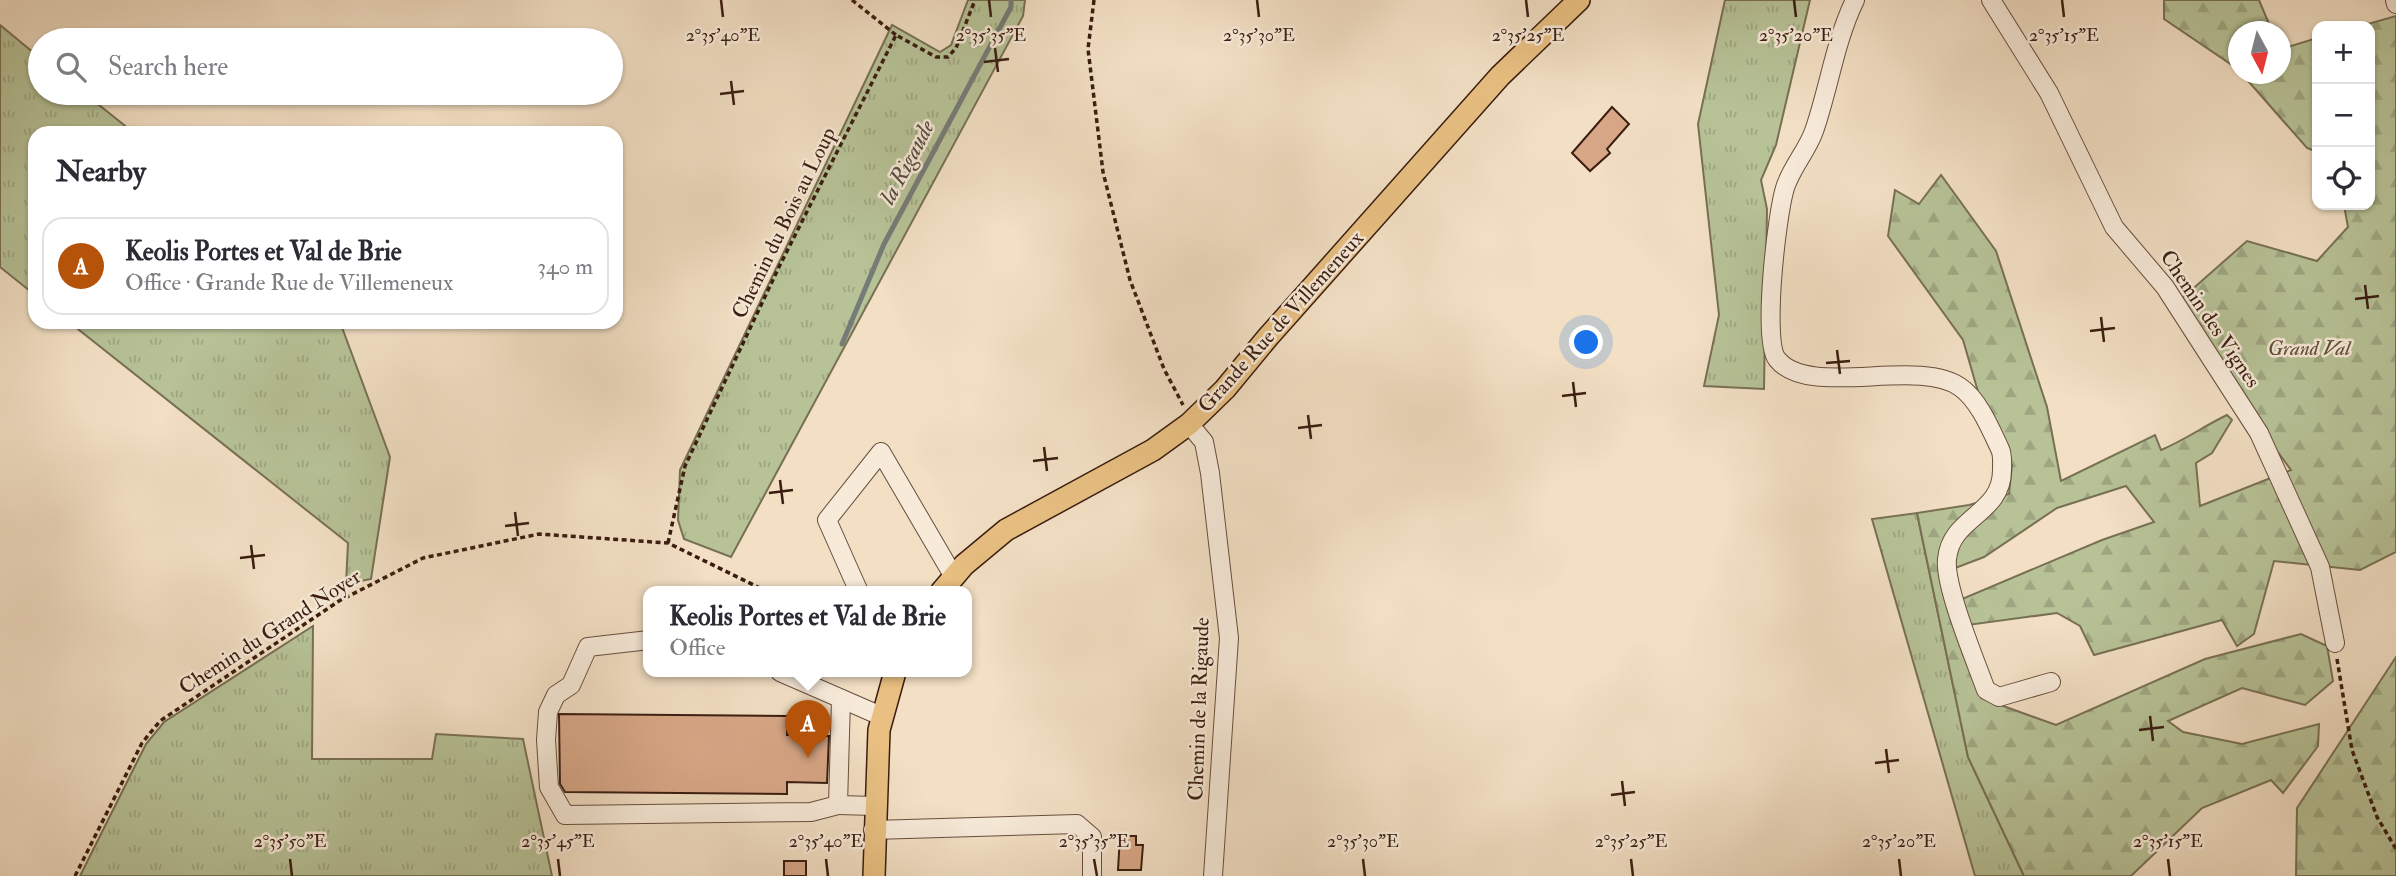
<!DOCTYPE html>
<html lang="en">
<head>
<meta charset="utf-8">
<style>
	body { margin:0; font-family:"IM FELL Double Pica",serif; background:#f2f2f3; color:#2b2b33 }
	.controls { position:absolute; right:21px; top:21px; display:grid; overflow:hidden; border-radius:14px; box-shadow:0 2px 5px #0004 }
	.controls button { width:63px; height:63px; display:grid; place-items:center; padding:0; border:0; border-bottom:2px solid #e1e1e2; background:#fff; color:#2b2b33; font:35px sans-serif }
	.compass { position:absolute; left:2228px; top:21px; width:63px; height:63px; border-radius:50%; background:#fff; box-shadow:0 2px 5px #0004; rotate:173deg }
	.you { position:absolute; left:1587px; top:343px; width:24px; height:24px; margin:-18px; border:5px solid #fff; border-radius:50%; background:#1a73e8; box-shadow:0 0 0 10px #1a73e833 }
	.badge { display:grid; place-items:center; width:46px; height:46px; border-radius:50%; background:#b45309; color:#fff; font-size:23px; font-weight:700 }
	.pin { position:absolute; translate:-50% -58px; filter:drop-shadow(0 2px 4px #0008) }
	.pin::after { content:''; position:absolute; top:37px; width:24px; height:21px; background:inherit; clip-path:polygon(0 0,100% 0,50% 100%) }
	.popup { position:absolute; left:643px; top:586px; width:329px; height:91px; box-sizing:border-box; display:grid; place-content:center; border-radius:14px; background:#fff; filter:drop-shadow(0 2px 5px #0005); font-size:23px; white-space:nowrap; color:#7c7c81 }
	.popup b { font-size:26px; color:#2b2b33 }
	.popup::after { content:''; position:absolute; left:50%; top:100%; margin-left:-14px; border:14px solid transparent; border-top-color:#fff }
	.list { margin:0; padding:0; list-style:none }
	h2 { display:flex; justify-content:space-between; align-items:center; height:91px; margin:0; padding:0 28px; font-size:30px }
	h2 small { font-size:23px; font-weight:400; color:#7c7c81 }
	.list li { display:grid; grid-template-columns:46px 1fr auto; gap:21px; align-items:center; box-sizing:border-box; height:98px; margin:0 14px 14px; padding:0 14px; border:2px solid #e1e1e2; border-radius:21px }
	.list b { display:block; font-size:26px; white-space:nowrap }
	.list p { margin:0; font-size:23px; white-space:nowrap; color:#7c7c81 }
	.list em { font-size:23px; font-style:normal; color:#7c7c81 }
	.icon { flex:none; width:38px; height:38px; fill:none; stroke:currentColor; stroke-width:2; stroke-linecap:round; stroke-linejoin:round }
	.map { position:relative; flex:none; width:2396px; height:876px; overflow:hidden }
	.search { position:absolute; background:#fff; box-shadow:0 2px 5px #0004; left:28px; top:28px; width:595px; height:77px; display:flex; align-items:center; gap:18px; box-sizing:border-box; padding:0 24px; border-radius:38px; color:#7c7c81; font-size:26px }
	.panel { position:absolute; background:#fff; box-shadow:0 2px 5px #0004; left:28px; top:126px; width:595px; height:203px; border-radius:21px }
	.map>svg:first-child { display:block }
	.grass { fill:url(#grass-tufts); stroke:#787054; stroke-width:2 }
	.forest { fill:url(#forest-firs); stroke:#787054; stroke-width:2 }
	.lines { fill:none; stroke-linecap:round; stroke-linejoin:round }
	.stream { stroke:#757c77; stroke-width:5 }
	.building { fill:#d8a787; stroke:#3a1d10; stroke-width:2 }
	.minor-casing { stroke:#684e3d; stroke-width:20 }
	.major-casing { stroke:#3a1d10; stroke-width:24 }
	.path { stroke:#3a1d10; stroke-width:3.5; stroke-dasharray:5 3.5; stroke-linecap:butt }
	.minor { stroke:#f7ead9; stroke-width:18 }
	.major { stroke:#e9c082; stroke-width:21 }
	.ticks { fill:none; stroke:#3a1d10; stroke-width:2.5 }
	.labels { text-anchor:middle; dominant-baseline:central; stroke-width:5; stroke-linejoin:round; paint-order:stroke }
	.street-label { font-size:21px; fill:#3a1d10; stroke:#f7ead9 }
	.park-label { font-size:21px; font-style:italic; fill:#604f38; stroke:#f7ead9 }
	.water-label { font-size:23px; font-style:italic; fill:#584c43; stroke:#f7ead9 }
	.ticks-label { font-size:18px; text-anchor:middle; fill:#3a1d10; stroke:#f7ead9; stroke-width:5; stroke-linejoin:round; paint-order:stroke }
</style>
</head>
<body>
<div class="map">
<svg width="2396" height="876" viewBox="0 0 2396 876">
	<defs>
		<pattern id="grass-tufts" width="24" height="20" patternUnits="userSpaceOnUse" patternTransform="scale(1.75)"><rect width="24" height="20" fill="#b7c297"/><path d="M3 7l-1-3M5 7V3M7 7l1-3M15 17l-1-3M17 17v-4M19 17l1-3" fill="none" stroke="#9ea681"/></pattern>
		<pattern id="forest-firs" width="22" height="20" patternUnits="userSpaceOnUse" patternTransform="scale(1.75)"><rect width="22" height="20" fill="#b7c297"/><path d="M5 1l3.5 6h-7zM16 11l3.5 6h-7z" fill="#9ea681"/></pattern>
	</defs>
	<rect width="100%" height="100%" fill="#f2dfc4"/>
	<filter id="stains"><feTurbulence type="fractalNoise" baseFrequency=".00286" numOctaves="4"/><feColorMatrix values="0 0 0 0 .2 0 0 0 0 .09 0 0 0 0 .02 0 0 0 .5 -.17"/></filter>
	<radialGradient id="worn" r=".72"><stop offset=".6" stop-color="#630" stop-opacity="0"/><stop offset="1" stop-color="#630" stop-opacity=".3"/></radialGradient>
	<g class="grass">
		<polygon points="968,0 1025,0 1023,16 731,557 684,539 678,520 680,470 892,25 940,52 951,45"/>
		<polygon points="1725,0 1810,0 1776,145 1761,180 1767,209 1764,389 1704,386 1719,315 1698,124"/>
		<polygon points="0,25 40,58 40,93 84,93 134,133 35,133 35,295 0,267"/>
		<polygon points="69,322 340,322 390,457 371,579 346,584 348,543"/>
		<polygon points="1917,513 1968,757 2024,876 1975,876 1872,519"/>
		<polygon points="313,626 312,759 432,759 436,734 523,739 552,876 80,876 146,744 164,722"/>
	</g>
	<g class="forest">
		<polygon points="2164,0 2259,0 2272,31 2238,32 2238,69 2164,19"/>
		<path d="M2396,16V552L2360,570L2274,561L2254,634L2237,646L2222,620L2094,655L2080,626L2057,613L1968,625L1962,599L2102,540L2154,522L2126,486L2057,508L1984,557L1942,573L1981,698L2056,725L2205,659L2301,634L2327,646L2333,681L2305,705L2242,688L2168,721L2183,732L2242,744L2319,724L2318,746L2283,793L2271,780L2202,808L2131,876H2024L1968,757L1917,513L1969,505L2009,494L2012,465L1997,457L1963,340L1888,236L1895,190L1919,204L1941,175L1996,251L2047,407L2061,481L2155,435L2161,450C2185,440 2204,426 2227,415L2232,420L2212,453L2196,463L2200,506L2291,470L2232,390L2179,301L2247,241L2317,261L2348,227L2344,205H2370V26H2361Z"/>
		<polygon points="2317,38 2317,152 2307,148 2242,74 2280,74 2281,49"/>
		<polygon points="2396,657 2396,876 2296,876 2297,808"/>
	</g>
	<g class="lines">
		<polyline class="stream" points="842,344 884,244 1011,7 1011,0"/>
	</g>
	<g class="building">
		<polygon points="1612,107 1629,124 1607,149 1610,153 1590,171 1572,153"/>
		<polygon points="559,714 787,716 787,735 829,736 827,783 787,782 787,794 565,792 560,784"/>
		<polygon points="1120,836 1136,836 1136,845 1143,845 1141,870 1118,870"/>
		<rect x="784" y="861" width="22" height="15"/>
	</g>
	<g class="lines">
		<g class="minor-casing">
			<g id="minor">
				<path d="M1855,0C1835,41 1829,88 1814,131C1807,151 1791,168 1785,188C1777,213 1762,341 1777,359C1808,399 1917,357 1960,387C1979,400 1991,430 2000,449C2003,455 2002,463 2002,470C2002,515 1951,516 1947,559C1944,586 1976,662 1986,690L1999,697L2051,682"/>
				<polyline points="1991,0 2049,93 2114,227 2165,287 2259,433 2320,567 2335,643"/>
				<polyline points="2395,0 2396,4"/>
				<polyline points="1189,424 1204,442 1210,473 1229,638 1213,876"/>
				<polyline points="859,592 827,520 881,452 954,577"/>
				<polyline points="649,640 588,647 571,685 556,695 548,712 546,740 549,787 565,815 811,812 838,805 841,699"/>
				<polyline points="780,672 881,716"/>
				<polyline points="838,805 874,806"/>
				<polyline points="873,830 1077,824 1092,837 1092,876"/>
			</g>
		</g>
		<g class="major-casing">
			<g id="major">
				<polyline points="941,592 964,565 1006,530 1153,450 1189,424 1225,389 1268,337 1500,76 1579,0"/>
				<polyline points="874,876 879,730 895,672"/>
			</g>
		</g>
		<g class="path">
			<polyline points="852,0 896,35"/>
			<polyline points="1094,0 1088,49 1103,172 1130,280 1164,369 1183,405"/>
			<polyline points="668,543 685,466 779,267 896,35 936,57 948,57 956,48 975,0"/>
			<polyline points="2337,659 2352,750 2377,817 2396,849"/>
			<polyline points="75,876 142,743 160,721 339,601 423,558 539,534 668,543 768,592"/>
		</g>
		<use href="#minor" class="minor"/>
		<use href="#major" class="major"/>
	</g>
	<path class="ticks" d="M721,0L723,17M989,0L991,17M1257,0L1259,17M1526,0L1528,17M1794,0L1796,17M2062,0L2064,17M995,48L998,72M984,62L1009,59M731,81L734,105M720,94L744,91M2365,285L2368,309M2355,299L2379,296M2101,317L2104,342M2090,331L2115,328M1837,350L1840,374M1826,363L1850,361M1573,382L1576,407M1562,396L1586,393M1308,415L1311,439M1298,428L1322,425M1044,447L1047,471M1033,461L1058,458M780,480L783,504M769,493L793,490M515,512L518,536M505,526L529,523M251,545L254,569M240,558L265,555M2150,716L2153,741M2139,730L2164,727M1886,749L1889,773M1875,763L1899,760M1622,781L1625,806M1611,795L1635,792M290,859L292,876M558,859L560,876M826,859L828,876M1094,859L1097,876M1363,859L1365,876M1631,859L1633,876M1899,859L1901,876M2168,859L2170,876"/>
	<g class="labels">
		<g class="street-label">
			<text transform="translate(784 223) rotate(-64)">Chemin du Bois au Loup</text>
			<text transform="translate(2210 319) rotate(56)">Chemin des Vignes</text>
			<text transform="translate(1281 322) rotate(-48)">Grande Rue de Villemeneux</text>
			<text transform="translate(270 632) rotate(-33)">Chemin du Grand Noyer</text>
			<text transform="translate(1199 709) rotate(-88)">Chemin de la Rigaude</text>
		</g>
		<g class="park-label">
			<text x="2309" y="348">Grand Val</text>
		</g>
		<g class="water-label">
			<text transform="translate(907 162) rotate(-62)">la Rigaude</text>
		</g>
	</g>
	<g class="ticks-label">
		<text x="723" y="41">2°35'40"E</text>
		<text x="991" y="41">2°35'35"E</text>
		<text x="1259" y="41">2°35'30"E</text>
		<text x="1528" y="41">2°35'25"E</text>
		<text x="1796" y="41">2°35'20"E</text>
		<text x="2064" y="41">2°35'15"E</text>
		<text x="290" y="847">2°35'50"E</text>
		<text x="558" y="847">2°35'45"E</text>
		<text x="826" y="847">2°35'40"E</text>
		<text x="1094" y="847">2°35'35"E</text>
		<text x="1363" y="847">2°35'30"E</text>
		<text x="1631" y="847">2°35'25"E</text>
		<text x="1899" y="847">2°35'20"E</text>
		<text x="2168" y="847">2°35'15"E</text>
	</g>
	<rect width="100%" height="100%" filter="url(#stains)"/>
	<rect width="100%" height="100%" fill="url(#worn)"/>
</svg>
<div class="controls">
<button>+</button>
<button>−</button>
<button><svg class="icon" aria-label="locate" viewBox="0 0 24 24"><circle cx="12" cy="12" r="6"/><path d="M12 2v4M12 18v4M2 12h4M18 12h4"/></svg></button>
</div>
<svg class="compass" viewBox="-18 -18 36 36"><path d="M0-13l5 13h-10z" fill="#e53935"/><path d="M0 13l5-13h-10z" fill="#7c7c81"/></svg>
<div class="you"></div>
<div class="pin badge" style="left:808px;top:758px">A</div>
<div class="popup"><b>Keolis Portes et Val de Brie</b>Office</div>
<div class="search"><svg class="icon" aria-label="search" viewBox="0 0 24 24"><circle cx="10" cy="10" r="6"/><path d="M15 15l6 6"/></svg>Search here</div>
<section class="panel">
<h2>Nearby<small></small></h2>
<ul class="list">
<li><span class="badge">A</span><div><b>Keolis Portes et Val de Brie</b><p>Office · Grande Rue de Villemeneux</p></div><em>340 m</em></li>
</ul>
</section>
</div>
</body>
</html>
